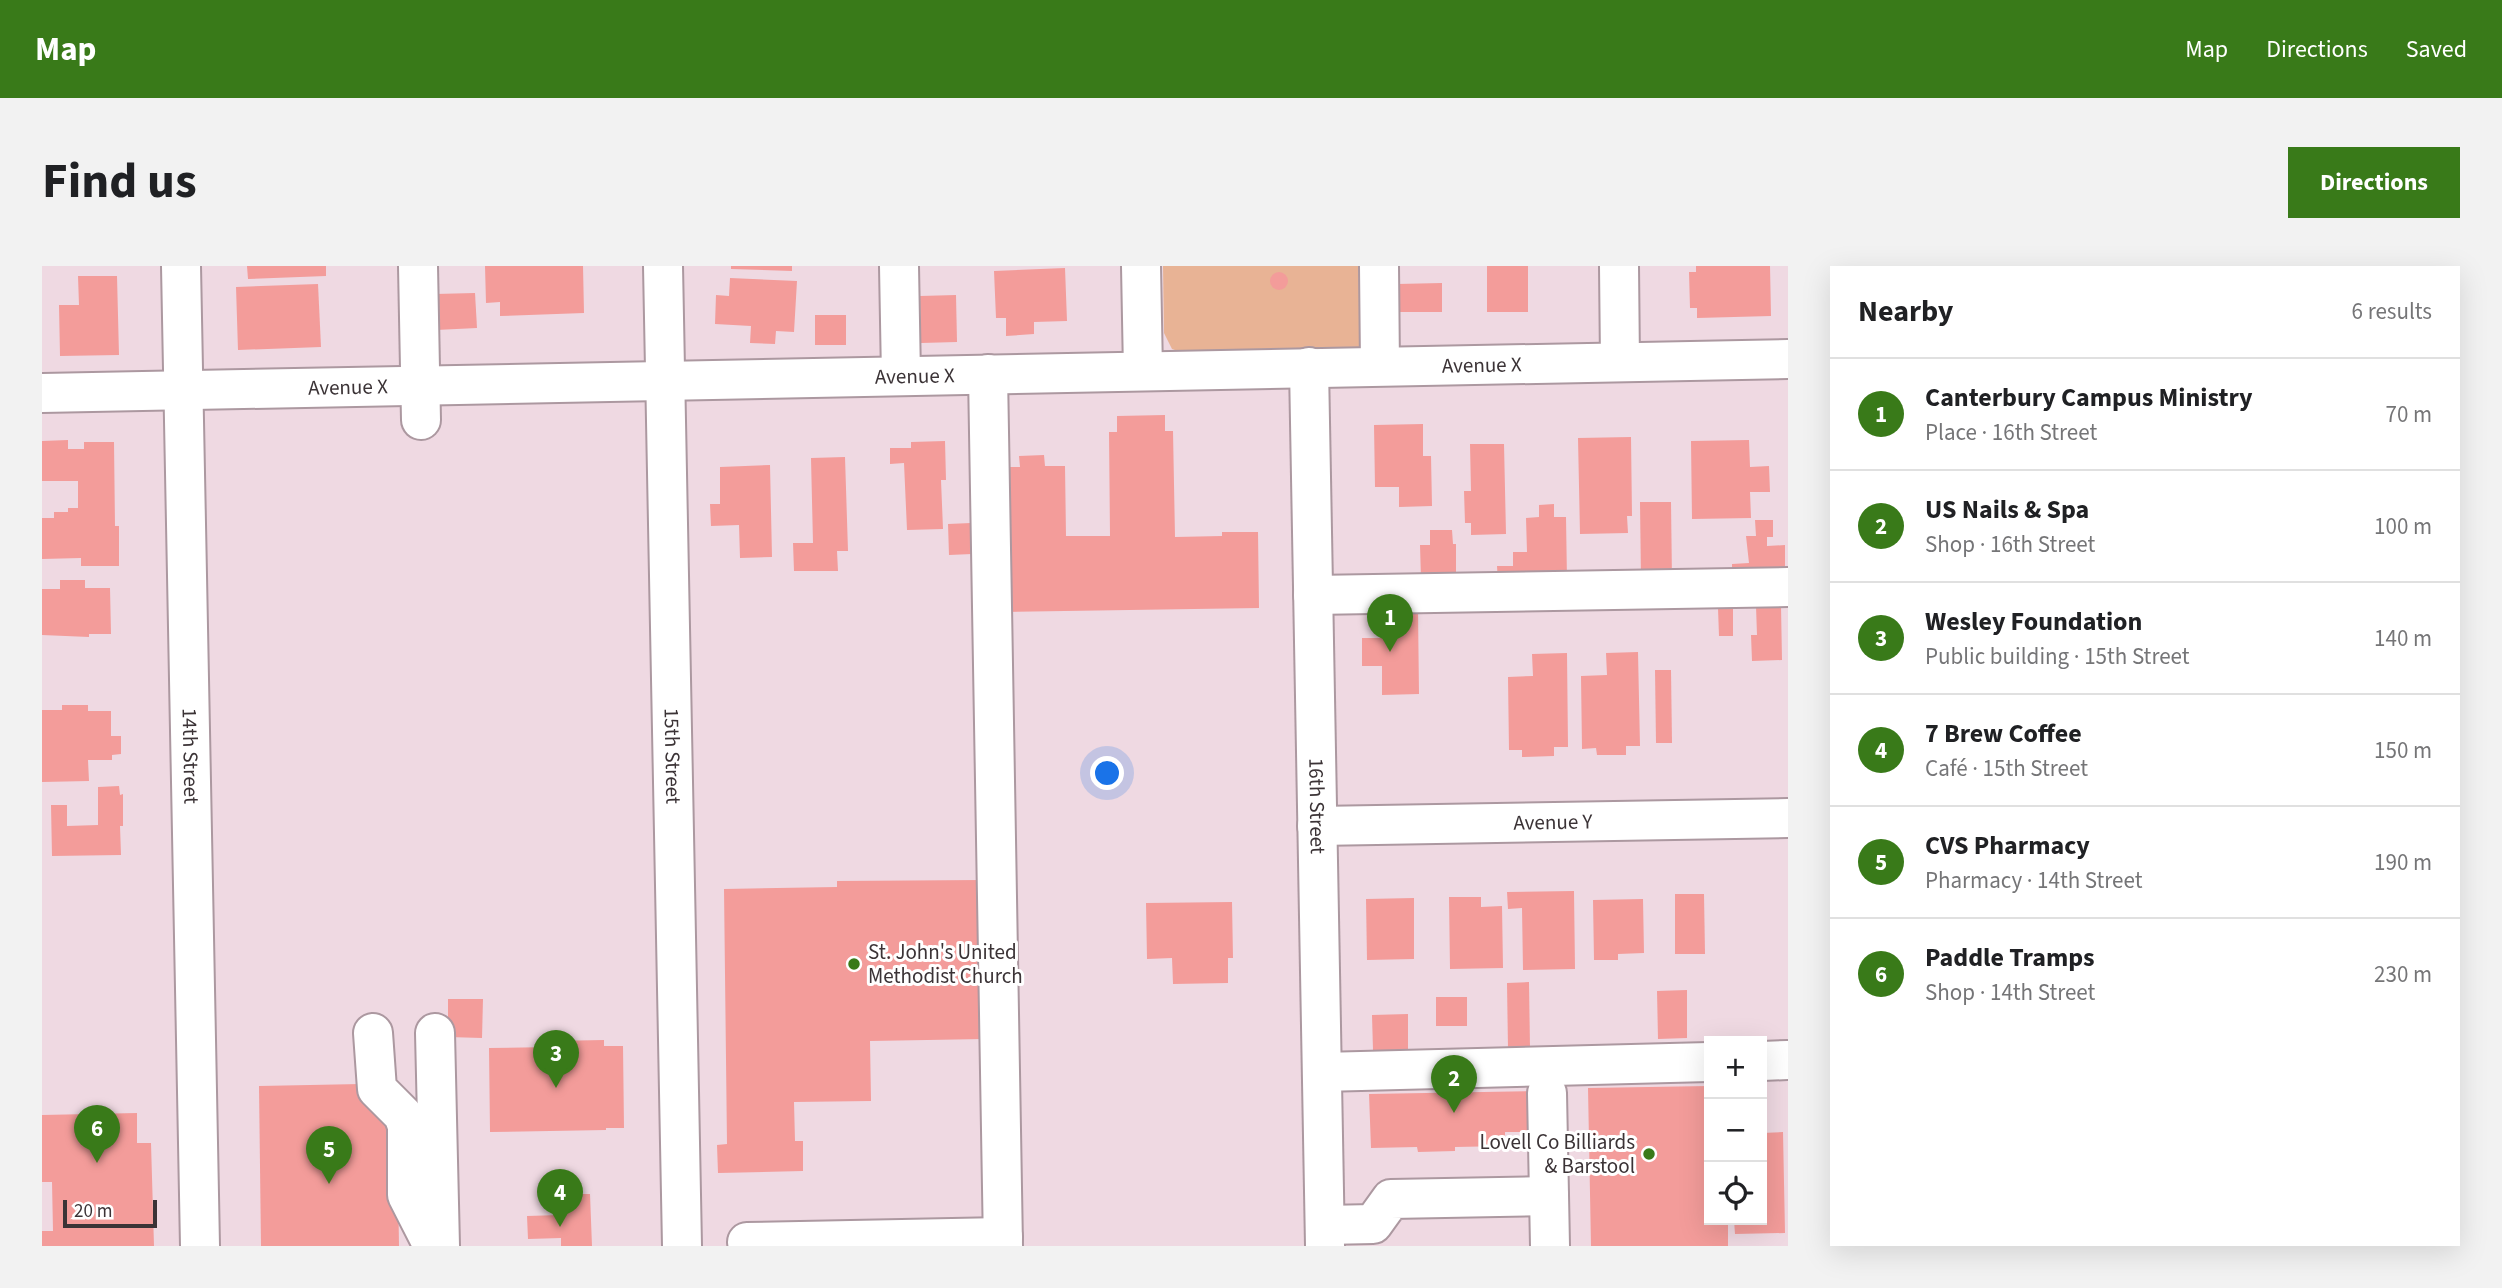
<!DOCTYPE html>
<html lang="en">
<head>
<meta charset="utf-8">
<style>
	body { margin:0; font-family:"Source Sans 3",sans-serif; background:#f2f2f2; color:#202124 }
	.controls { position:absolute; right:21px; bottom:21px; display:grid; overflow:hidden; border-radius:0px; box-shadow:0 7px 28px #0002 }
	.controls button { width:63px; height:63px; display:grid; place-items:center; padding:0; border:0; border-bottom:2px solid #e0e0e0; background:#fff; color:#202124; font:35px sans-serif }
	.scale { position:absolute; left:21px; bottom:18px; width:94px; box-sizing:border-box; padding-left:7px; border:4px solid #3b3336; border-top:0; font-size:19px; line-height:24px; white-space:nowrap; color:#3b3336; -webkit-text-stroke:5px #fff; paint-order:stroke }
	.you { position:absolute; left:1066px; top:508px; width:24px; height:24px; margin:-18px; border:5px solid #fff; border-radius:50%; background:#1a73e8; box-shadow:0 0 0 10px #1a73e833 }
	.badge { display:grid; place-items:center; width:46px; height:46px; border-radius:50%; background:#397a19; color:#fff; font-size:23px; font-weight:700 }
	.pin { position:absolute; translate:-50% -58px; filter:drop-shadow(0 2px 4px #0008) }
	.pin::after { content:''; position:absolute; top:37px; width:24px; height:21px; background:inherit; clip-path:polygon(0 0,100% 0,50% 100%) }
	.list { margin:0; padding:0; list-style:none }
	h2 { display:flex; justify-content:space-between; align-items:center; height:91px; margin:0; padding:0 28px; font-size:30px }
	h2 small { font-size:23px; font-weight:400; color:#757577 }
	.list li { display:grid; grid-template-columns:46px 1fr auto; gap:21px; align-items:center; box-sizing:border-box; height:112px; padding:0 28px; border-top:2px solid #e0e0e0 }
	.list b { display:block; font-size:26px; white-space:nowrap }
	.list p { margin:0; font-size:23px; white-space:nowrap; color:#757577 }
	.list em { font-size:23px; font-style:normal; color:#757577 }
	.icon { flex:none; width:38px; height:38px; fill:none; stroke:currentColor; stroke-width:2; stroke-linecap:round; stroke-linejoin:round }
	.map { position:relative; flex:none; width:1746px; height:980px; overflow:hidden; border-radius:0px }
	header { display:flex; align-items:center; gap:42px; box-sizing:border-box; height:98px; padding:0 35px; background:#397a19; color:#fff }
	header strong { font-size:33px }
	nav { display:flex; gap:38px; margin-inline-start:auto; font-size:24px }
	.intro { display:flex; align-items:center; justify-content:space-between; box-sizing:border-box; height:168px; padding:0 42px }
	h1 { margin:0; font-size:49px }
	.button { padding:18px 32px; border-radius:0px; background:#397a19; color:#fff; font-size:24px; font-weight:700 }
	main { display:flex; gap:42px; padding:0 42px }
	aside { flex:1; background:#fff; border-radius:0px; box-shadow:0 7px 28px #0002 }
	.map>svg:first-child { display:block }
	.green { fill:#e8b395 }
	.building { fill:#f39c9a }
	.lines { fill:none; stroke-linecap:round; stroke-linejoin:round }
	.minor-casing { stroke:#ac98a0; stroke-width:42 }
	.minor { stroke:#fff; stroke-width:38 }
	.poi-dot { fill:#397a19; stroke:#fff; stroke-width:2.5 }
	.labels { text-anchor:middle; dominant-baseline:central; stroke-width:6; stroke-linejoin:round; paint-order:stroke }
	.street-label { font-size:21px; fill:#3b3336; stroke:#fff }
	.poi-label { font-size:21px; fill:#3b3336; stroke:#fff; text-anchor:start }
</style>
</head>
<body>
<header>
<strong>Map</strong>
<nav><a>Map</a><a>Directions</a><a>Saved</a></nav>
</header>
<div class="intro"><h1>Find us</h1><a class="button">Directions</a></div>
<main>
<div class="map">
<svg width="1746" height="980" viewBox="0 0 1746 980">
	<rect width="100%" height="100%" fill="#efd9e2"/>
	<polygon class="green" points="1121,0 1329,0 1331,85 1142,87 1130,83 1122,67"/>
	<g class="building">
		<polygon points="205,0 284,0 284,10 206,13"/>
		<polygon points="443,0 541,0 542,47 458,50 458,36 444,37"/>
		<polygon points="689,0 750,0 750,5 689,3"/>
		<rect x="1445" y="0" width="41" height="46"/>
		<polygon points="1654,0 1728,0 1729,50 1655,52 1655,42 1648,42 1647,6 1654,6"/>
		<polygon points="1023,2 1025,55 992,56 992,68 964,70 964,52 954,52 952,5"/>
		<circle cx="1237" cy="15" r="9"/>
		<polygon points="36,10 75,10 77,89 18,90 17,39 37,39"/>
		<polygon points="688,12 755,15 752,66 734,65 733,78 708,77 709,60 673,58 674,29 687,30"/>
		<polygon points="1400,17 1400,46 1355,46 1355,18"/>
		<polygon points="276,18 279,81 196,84 194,21"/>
		<polygon points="433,27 435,62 394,64 393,28"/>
		<polygon points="914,29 915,76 879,77 878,30"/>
		<rect x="773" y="49" width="31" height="30"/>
		<polygon points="1123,149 1123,165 1131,165 1133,271 1180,270 1180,266 1216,266 1217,342 961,346 958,201 978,201 977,190 1002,189 1003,200 1023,200 1024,270 1068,270 1067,166 1075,166 1075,150"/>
		<polygon points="1381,158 1381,190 1389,190 1390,240 1357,241 1357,221 1333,221 1332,159"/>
		<polygon points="1589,171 1590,250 1585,250 1586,267 1538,268 1536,172"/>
		<polygon points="26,174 26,183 42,183 42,176 72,176 73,260 77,260 77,300 39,300 39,292 0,293 0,252 12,252 12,246 26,246 26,242 36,242 36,215 0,215 0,175"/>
		<polygon points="1707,174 1708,201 1727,200 1728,226 1708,226 1709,252 1650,253 1649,175"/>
		<polygon points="903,175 904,214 899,214 901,263 865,264 862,197 848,198 848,182 869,182 869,176"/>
		<polygon points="1428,178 1462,178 1464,268 1429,269 1429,257 1423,257 1422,225 1429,225"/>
		<polygon points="803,191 806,285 795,285 796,305 752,305 751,277 771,277 769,192"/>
		<polygon points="728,199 730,291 698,292 697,259 669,260 668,238 678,238 678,201"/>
		<polygon points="1598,236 1629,236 1630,314 1599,314"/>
		<polygon points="1512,238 1512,251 1524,251 1525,315 1456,316 1455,300 1471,300 1471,286 1485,286 1484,252 1497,251 1497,239"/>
		<polygon points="1713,254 1731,254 1731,271 1725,271 1725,280 1743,279 1743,315 1690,316 1690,298 1707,297 1704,270 1714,270"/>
		<polygon points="929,257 930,288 907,289 906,258"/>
		<polygon points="1388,264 1410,264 1411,278 1414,278 1414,312 1379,313 1378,279 1388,279"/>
		<polygon points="18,314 43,314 43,322 68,322 69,368 47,368 47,371 0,369 0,323 18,323"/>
		<polygon points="1714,340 1739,340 1740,394 1710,395 1709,369 1715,369"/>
		<polygon points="1691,341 1691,370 1677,370 1676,342"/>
		<polygon points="1376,345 1377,428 1340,429 1340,400 1320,400 1320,372 1340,372 1340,346"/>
		<polygon points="1596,386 1598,480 1584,480 1584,489 1555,489 1554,482 1540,483 1539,410 1565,409 1564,387"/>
		<polygon points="1525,387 1526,481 1512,481 1512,490 1480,491 1480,484 1467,484 1466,411 1491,410 1490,388"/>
		<polygon points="1613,404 1629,404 1630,477 1614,477"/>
		<polygon points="20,439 46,439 46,445 69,445 69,470 79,470 79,488 70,489 70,494 46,494 47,515 0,516 0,444 20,444"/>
		<polygon points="77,520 78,529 81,528 81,560 78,560 79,589 10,590 9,539 25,539 25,560 56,559 56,521"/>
		<polygon points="940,614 942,773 828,775 829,835 752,836 753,875 761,875 761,905 676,907 675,879 685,878 682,623 795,621 795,615"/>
		<polygon points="1532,625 1533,703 1481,704 1480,642 1466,643 1465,626"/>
		<polygon points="1633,628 1662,628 1663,688 1633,688"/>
		<polygon points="1407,631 1439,631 1439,641 1460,640 1461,702 1408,703"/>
		<polygon points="1372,632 1372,693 1325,694 1324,633"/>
		<polygon points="1601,633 1602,687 1576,688 1576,694 1552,694 1551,634"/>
		<polygon points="1190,636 1191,692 1186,692 1186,717 1131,718 1130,692 1105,693 1104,637"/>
		<polygon points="1487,716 1488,782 1466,783 1465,717"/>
		<polygon points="1645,724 1645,772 1616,773 1615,725"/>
		<rect x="1394" y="731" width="31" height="29"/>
		<polygon points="406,733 441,733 440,772 406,771"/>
		<polygon points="1366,748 1366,784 1331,784 1330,749"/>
		<polygon points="562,774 562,780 581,780 582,862 564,862 564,864 448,866 447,782 511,781 511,775"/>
		<polygon points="319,818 355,856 357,980 219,980 217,820"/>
		<polygon points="1667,820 1667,954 1686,954 1686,980 1549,980 1546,822"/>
		<polygon points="1496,825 1497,866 1463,866 1463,880 1413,881 1413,885 1376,886 1375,881 1329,882 1327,828"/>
		<polygon points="95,847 95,877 109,877 112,980 0,980 0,965 11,965 10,916 0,916 0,849"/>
		<polygon points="1741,866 1743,967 1693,968 1692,954 1720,954 1720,867"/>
		<polygon points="517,928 548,928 550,980 519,980 519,972 486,973 485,950 518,949"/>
	</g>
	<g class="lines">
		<g class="minor-casing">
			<g id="minor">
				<path id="s1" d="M139,0L158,980"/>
				<polyline points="376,0 379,154"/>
				<path id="s2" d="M621,0L640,980"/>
				<polyline points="857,0 859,110"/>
				<polyline points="1099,0 1101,105"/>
				<polyline points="1337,0 1338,100"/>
				<polyline points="1577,0 1578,96"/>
				<path id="s3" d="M1267,101L1283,980"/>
				<polyline points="946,108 961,980"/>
				<path id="s4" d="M0,127L1746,93"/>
				<polyline points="1271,329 1746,321"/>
				<path id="s5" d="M1275,560L1746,552"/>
				<polyline points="331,767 335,823 361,849 365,860 365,929 391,980"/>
				<polyline points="393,767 398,980"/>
				<polyline points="1720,795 1746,794"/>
				<polyline points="1280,806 1667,796"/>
				<polyline points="1505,827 1508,980"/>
				<polyline points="1283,959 1331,958 1349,933 1507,930"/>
				<polyline points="705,976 961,971"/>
			</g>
		</g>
		<use href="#minor" class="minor"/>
	</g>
	<g class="poi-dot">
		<circle cx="812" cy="698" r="7"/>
		<circle cx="1607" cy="888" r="7"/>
	</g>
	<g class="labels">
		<g class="street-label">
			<text stroke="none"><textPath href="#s4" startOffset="1440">Avenue X</textPath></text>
			<text stroke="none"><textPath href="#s4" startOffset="873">Avenue X</textPath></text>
			<text stroke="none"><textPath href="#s4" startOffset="306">Avenue X</textPath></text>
			<text stroke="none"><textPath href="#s1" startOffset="490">14th Street</textPath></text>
			<text stroke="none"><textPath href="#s2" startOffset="490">15th Street</textPath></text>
			<text stroke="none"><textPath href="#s3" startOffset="439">16th Street</textPath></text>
			<text stroke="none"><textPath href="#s5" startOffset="236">Avenue Y</textPath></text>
		</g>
		<g class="poi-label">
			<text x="826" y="686">St. John's United<tspan x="826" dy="24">Methodist Church</tspan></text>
			<text x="1593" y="876" text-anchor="end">Lovell Co Billiards<tspan x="1593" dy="24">&amp; Barstool</tspan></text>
		</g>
	</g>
</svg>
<div class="controls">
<button>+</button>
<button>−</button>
<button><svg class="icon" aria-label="locate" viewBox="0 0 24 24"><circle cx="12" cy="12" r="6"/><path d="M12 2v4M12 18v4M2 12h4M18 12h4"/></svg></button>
</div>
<div class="scale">20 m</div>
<div class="you"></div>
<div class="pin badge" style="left:1348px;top:386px">1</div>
<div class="pin badge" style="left:1412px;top:847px">2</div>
<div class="pin badge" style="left:514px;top:822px">3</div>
<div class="pin badge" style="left:518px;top:961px">4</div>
<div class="pin badge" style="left:287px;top:918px">5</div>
<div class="pin badge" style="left:55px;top:897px">6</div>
</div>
<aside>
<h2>Nearby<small>6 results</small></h2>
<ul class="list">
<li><span class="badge">1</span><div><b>Canterbury Campus Ministry</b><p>Place · 16th Street</p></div><em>70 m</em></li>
<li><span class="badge">2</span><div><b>US Nails &amp; Spa</b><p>Shop · 16th Street</p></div><em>100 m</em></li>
<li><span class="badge">3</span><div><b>Wesley Foundation</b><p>Public building · 15th Street</p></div><em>140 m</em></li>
<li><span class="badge">4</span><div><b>7 Brew Coffee</b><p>Café · 15th Street</p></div><em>150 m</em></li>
<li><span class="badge">5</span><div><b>CVS Pharmacy</b><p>Pharmacy · 14th Street</p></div><em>190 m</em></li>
<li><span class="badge">6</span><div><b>Paddle Tramps</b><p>Shop · 14th Street</p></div><em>230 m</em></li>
</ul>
</aside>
</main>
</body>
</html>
